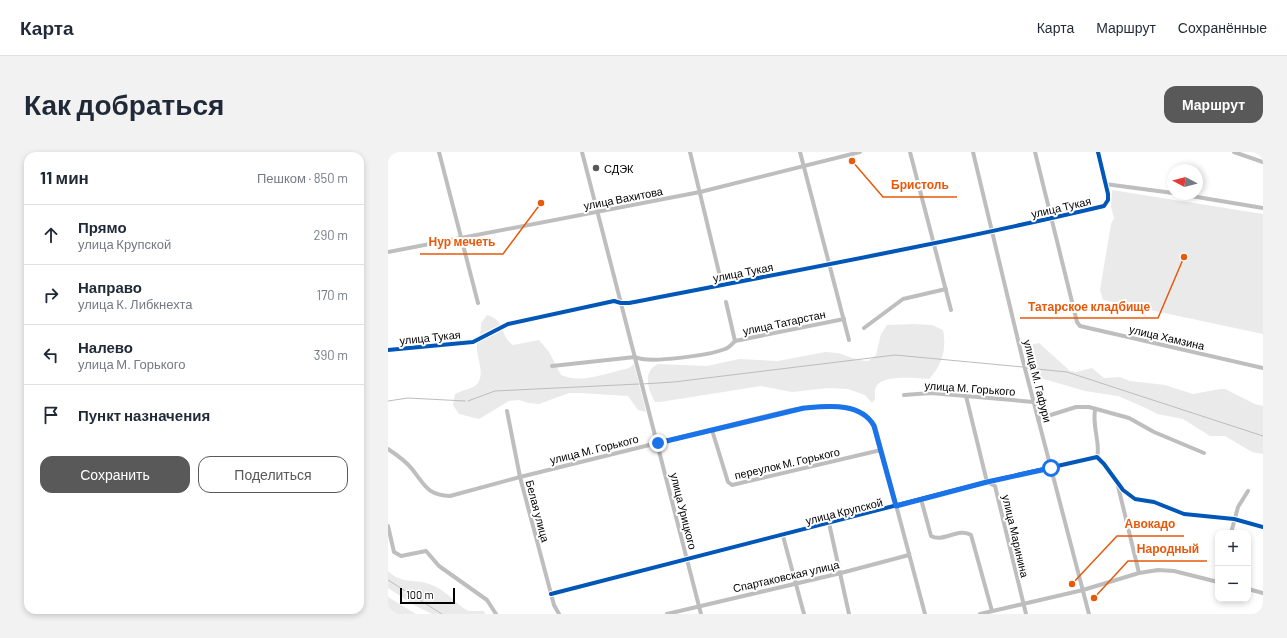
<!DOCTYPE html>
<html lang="ru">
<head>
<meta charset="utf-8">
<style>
	body { margin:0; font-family:Barlow,sans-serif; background:#f2f2f3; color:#1f2937 }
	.controls { position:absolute; right:12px; bottom:12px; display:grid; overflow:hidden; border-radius:8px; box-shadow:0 2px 6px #0003 }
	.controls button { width:36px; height:36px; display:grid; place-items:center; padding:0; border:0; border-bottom:1px solid #e0e1e3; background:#fff; color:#1f2937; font:20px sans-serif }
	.compass { position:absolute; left:779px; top:12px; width:36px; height:36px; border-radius:50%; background:#fff; box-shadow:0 2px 6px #0003; rotate:277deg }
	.scale { position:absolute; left:12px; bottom:10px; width:55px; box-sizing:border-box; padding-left:4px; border:2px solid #000; border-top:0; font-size:11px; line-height:14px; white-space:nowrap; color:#000; -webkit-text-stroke:3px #fff; paint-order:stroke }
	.stop { position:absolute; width:12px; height:12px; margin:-9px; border:3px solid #1a73e8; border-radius:50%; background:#fff }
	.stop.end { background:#1a73e8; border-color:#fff; box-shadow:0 1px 4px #0008 }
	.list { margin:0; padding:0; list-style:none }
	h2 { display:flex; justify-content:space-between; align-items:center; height:52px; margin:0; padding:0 16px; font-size:17px }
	h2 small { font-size:13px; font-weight:400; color:#747a83 }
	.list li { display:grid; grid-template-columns:26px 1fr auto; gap:12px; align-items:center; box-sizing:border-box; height:60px; padding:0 16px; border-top:1px solid #e0e1e3 }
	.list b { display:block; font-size:15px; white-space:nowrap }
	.list p { margin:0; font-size:13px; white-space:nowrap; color:#747a83 }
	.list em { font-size:13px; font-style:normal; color:#747a83 }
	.actions { display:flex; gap:8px; padding:12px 16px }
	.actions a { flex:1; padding:9px 0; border:1px solid #595959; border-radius:12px; text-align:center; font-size:14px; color:#595959 }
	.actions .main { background:#595959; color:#fff }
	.icon { flex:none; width:22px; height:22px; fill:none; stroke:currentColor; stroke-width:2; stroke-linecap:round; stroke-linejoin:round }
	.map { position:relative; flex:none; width:875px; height:462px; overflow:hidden; border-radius:12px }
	header { display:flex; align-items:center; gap:24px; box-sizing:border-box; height:56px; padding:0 20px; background:#fff; border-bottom:1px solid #e0e1e3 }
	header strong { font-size:19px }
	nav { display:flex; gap:22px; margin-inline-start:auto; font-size:14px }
	.intro { display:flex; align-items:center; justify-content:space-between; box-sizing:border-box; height:96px; padding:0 24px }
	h1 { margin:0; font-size:28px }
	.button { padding:10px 18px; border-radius:12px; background:#595959; color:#fff; font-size:14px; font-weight:700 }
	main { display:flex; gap:24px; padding:0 24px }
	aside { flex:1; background:#fff; border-radius:12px; box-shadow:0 2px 6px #0003 }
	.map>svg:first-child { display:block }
	.green { fill:#eaeaea }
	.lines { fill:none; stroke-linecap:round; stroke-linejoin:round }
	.stream { stroke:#bcbcbc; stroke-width:1 }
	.minor { stroke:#bebebe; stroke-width:4 }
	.cycleway-casing { stroke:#fff; stroke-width:6 }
	.cycleway { stroke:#0057b8; stroke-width:4 }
	.route { stroke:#1a73e8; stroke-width:5 }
	.poi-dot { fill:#595959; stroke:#fff; stroke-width:1.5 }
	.labels { text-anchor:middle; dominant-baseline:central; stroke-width:4; stroke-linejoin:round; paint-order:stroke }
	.poi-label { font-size:11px; fill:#000; stroke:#fff; text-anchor:start }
	.street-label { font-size:11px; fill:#000; stroke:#fff }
	.leader { fill:none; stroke:#e8590c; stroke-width:1.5 }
	.callout-dot { fill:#e8590c; stroke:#fff; stroke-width:1.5 }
	.callout-label { font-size:12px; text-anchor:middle; font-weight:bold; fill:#e8590c; stroke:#fff; stroke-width:4; stroke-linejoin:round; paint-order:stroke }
</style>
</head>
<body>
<header>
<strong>Карта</strong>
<nav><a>Карта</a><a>Маршрут</a><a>Сохранённые</a></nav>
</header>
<div class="intro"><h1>Как добраться</h1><a class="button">Маршрут</a></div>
<main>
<aside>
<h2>11 мин<small>Пешком · 850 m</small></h2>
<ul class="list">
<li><svg class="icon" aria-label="ahead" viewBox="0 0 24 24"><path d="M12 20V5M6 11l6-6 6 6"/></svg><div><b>Прямо</b><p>улица Крупской</p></div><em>290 m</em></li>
<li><svg class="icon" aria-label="right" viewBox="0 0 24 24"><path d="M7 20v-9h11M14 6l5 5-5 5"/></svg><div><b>Направо</b><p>улица К. Либкнехта</p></div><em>170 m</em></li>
<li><svg class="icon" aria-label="left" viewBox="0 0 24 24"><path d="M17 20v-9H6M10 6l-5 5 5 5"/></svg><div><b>Налево</b><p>улица М. Горького</p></div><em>390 m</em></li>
<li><svg class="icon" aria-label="arrive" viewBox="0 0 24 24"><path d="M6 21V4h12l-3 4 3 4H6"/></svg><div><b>Пункт назначения</b></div></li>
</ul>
<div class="actions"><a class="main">Сохранить</a><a>Поделиться</a></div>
</aside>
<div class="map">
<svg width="875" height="462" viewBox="0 0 875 462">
	<rect width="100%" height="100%" fill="#fff"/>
	<g class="green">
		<polygon points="724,38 875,62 875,182 715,148 712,138 723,72 726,66 723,55"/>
		<path d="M99,163C118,168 112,185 125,193L151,188L161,200L173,223C195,232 218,221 241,216L246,212L258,260L250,258L240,244L192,241H181L151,252L141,251L131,248L121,249L91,267L71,262L65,253L67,242C73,238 86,237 90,231C97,220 88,205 89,193C90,185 94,179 93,171Z"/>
		<path d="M526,172L544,173L555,178C559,195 554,214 541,227C528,226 500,223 490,232C486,236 487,242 487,247L484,251L477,243L460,237L440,236L404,240L373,234L272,250H267C260,238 254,219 270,212L319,214L351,207L390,209L437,200L450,201L470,208L480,209L488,203L493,182L499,173Z"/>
		<path d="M651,191L682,219L688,220L704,216L716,226L732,225L742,229L777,233L805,242L832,237H837L867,252L875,254V302L864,300L837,284H822L795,267L769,262L760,257L730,244L697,239L656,227C647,222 642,211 640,201L645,192Z"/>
		<path d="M0,419C15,433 25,426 41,432C56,436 67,451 80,459H96L97,462H44L26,453L0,436Z"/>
		<polygon points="0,445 28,462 0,462"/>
	</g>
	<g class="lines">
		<g class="stream">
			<polyline points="638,216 679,220 875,284"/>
			<polyline points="254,232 286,230 507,203 635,215"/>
			<polyline points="0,249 20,246 77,249"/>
			<polyline points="80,249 107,239 251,232"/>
			<polyline points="0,428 54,462"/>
		</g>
		<g class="minor">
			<polyline points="51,0 90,151"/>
			<polyline points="194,0 313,462"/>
			<polyline points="302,0 334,133"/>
			<polyline points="412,0 461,188"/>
			<polyline points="522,0 563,158"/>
			<polyline points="585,0 635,209 701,462"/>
			<polyline points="647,0 689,170 692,174 875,216"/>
			<polyline points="846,0 875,10"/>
			<polyline points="717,32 785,41"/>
			<polyline points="791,42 875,56"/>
			<polyline points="0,100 312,40 472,0"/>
			<polyline points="338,150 347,189"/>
			<polyline points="476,176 515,147 558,137"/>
			<path d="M0,198L85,190L120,172L226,149L233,151H241C400,120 559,91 716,54L720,48V42L710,0"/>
			<path d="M164,214L247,205C261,212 322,203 337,197C341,196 344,192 347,189L456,167"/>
			<polyline points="516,243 543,241 646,250"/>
			<polyline points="578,244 599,330 607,334 638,462"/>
			<path d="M707,258C704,275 713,293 709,305"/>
			<polyline points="119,259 132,325 166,453 171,462"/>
			<polyline points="650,267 688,255 701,255 741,266 766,280 816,301"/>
			<polyline points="324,278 340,330 344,333 493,298"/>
			<path d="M0,297C9,303 18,309 24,317C37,333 39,343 62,344L132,325L403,258C429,254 471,247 487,274L537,462"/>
			<polyline points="730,334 751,421"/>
			<path d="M533,347L543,384C555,391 571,375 583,383L604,459"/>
			<polyline points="441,371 461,462"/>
			<polyline points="0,374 6,400 13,404 38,399 51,414 99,448 108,462"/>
			<polyline points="843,381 850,355 860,339"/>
			<polyline points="395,384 416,462"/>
			<polyline points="860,437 875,441"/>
			<polyline points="163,442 599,330 709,305 716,312 735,338 747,347 766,350 796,362 846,367 875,375"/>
			<polyline points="279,462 453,421 521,403"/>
			<polyline points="592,462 695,438 751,421 770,418 786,419 830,430"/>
		</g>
		<g class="cycleway-casing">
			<g id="cycleway">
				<path d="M0,198L85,190L120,172L226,149L233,151H241C400,120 559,91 716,54L720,48V42L710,0"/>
				<polyline points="163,442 599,330 709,305 716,312 735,338 747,347 766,350 796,362 846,367 875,375"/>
			</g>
		</g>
		<use href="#cycleway" class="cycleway"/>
	</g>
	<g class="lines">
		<path class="route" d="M270,291L416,256C440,254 473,250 486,274L508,354L599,330L663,316"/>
	</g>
	<circle class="poi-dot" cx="208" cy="16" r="4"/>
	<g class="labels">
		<g class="poi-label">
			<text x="216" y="16">СДЭК</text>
		</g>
		<g class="street-label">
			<text transform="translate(235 46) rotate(-11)">улица Вахитова</text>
			<text transform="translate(673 55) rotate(-13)">улица Тукая</text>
			<text transform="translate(355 120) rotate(-11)">улица Тукая</text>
			<text transform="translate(396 170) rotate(-12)">улица Татарстан</text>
			<text transform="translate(42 185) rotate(-6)">улица Тукая</text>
			<text transform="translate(779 185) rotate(13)">улица Хамзина</text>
			<text transform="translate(650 229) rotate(76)">улица М. Гафури</text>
			<text transform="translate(582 236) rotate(4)">улица М. Горького</text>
			<text transform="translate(206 297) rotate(-14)">улица М. Горького</text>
			<text transform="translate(399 311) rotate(-13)">переулок М. Горького</text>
			<text transform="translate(150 359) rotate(75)">Белая улица</text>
			<text transform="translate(296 359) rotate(76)">улица Урицкого</text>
			<text transform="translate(456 359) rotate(-14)">улица Крупской</text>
			<text transform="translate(628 384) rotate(77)">улица Маринина</text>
			<text transform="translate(398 424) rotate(-13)">Спартаковская улица</text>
		</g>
	</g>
	<path class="leader" d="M464 9L495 45H569M153 51L115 102H32M796 105L770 166H632M684 432L729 384H796M706 446L740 409H819"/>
	<g class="callout-dot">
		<circle cx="464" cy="9" r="4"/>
		<circle cx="153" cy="51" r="4"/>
		<circle cx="796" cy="105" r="4"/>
		<circle cx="684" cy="432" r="4"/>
		<circle cx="706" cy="446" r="4"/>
	</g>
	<g class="callout-label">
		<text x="532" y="37">Бристоль</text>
		<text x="74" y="94">Нур мечеть</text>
		<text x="701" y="159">Татарское кладбище</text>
		<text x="762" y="376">Авокадо</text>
		<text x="780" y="401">Народный</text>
	</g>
</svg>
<div class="controls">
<button>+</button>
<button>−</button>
</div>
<svg class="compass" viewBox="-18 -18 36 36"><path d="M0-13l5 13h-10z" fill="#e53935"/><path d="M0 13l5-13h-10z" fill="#747a83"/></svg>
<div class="scale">100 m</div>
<div class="stop" style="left:663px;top:316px"></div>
<div class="stop end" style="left:270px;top:291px"></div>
</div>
</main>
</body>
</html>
